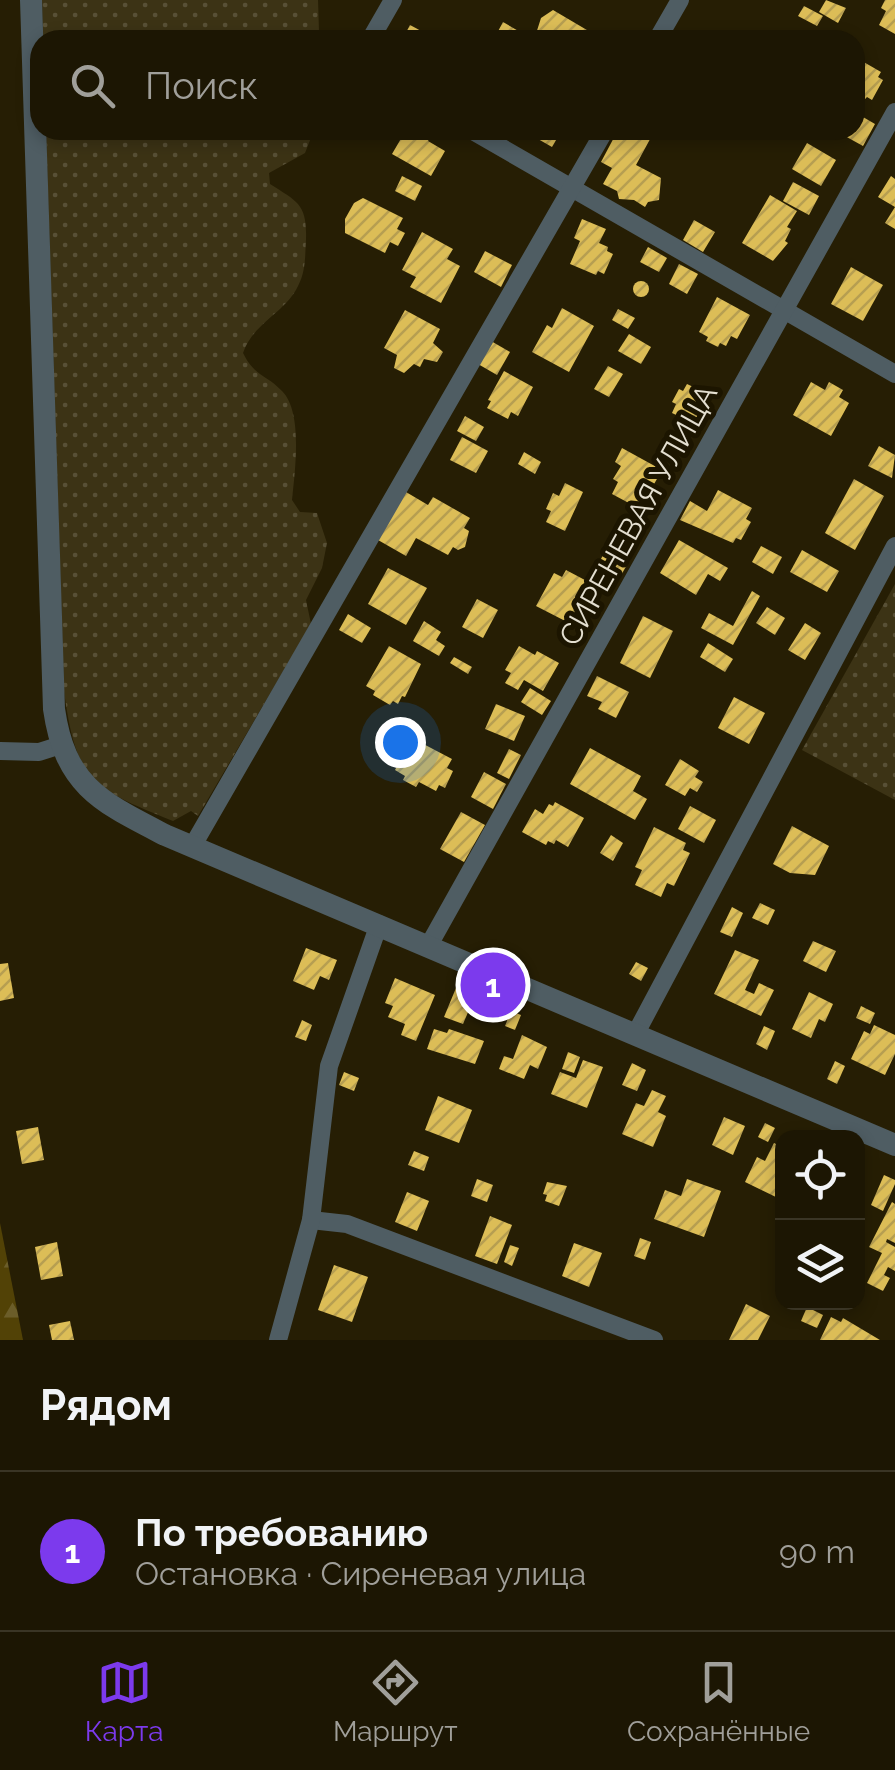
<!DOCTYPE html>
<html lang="ru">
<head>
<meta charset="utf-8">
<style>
	body { margin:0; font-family:Raleway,sans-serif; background:#292312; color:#f1f3f6 }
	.controls { position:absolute; right:30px; bottom:30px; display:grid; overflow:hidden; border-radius:20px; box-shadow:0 5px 15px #0003 }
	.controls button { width:90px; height:90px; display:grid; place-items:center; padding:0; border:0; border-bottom:2px solid #3a3525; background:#1c1603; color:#f1f3f6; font:50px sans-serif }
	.you { position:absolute; left:400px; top:742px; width:35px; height:35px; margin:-25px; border:8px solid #fff; border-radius:50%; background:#1a73e8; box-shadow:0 0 0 15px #1a73e833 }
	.badge { display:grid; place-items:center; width:65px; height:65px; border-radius:50%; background:#7c3aed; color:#fff; font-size:32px; font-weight:700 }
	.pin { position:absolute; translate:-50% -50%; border:5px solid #fff; box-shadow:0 2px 10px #0006 }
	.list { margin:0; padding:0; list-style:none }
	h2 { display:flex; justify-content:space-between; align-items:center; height:130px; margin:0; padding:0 40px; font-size:42px }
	h2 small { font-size:32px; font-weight:400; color:#a09f9a }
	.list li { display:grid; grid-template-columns:65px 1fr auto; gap:30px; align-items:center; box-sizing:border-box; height:160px; padding:0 40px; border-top:2px solid #3a3525 }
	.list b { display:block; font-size:38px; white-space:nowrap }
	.list p { margin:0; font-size:32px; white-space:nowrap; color:#a09f9a }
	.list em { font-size:32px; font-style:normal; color:#a09f9a }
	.icon { flex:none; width:55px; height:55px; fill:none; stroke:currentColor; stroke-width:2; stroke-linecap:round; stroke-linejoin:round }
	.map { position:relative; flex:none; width:895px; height:1340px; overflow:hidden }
	.search { position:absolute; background:#1c1603; box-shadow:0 5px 15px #0003; left:30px; right:30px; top:30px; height:110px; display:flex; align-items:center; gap:25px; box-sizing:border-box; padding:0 35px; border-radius:30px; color:#a09f9a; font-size:38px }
	.sheet { height:290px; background:#1c1603 }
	nav { display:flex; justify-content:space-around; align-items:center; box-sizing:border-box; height:140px; border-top:2px solid #3a3525; background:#1c1603; font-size:28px; color:#a09f9a }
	nav a { display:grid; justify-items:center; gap:5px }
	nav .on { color:#7c3aed }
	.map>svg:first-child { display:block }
	.grass { fill:url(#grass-dots) }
	.forest { fill:url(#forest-firs) }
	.building { fill:url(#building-hatch) }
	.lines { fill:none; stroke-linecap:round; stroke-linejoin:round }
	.minor { stroke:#4f5d63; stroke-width:18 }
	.tertiary { stroke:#4f5d63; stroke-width:22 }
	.labels { text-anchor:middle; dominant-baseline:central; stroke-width:10; stroke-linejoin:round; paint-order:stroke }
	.street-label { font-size:30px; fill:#e4dfd0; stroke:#1c1500 }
</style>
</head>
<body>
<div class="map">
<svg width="895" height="1340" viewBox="0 0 895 1340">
	<defs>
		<pattern id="grass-dots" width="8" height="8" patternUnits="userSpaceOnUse" patternTransform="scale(2.5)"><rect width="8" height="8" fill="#3c3315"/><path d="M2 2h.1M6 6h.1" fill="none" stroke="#585036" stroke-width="1.8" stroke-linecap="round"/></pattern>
		<pattern id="forest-firs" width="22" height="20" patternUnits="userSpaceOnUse" patternTransform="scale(2.5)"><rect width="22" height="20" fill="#524206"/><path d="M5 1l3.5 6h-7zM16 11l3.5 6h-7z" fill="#6b5d29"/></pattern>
		<pattern id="building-hatch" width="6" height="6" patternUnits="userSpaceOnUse" patternTransform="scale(2.5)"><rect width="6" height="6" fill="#dcbd57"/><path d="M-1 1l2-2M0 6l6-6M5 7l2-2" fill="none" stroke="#b69e51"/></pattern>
	</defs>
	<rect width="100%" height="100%" fill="#261e04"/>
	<g class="grass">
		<polygon points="42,0 318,0 319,32 325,40 43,40"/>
		<path d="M46,130H314L305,153L269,173L270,184C298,202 307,204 306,239C305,255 306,271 298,286C285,313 253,323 243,353C255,377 266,374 282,391C303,412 295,470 292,500L300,512L317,513L327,543L322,568L306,600L311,624L198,816L191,811L173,821C91,788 76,780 64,691Z"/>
		<polygon points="895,584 895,800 802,750"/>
	</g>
	<polygon class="forest" points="0,1223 23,1340 0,1340"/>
	<g class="building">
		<polygon points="826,0 846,8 838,23 819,12"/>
		<polygon points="885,0 895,0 895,34 879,25 886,11 881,8"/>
		<polygon points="804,6 823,16 817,26 798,16"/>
		<polygon points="553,10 592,33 588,40 506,40 496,35 503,22 534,40 541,18"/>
		<polygon points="410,25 438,40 402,40"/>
		<polygon points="855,57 881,72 878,77 883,80 872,100 867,97 855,110"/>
		<polygon points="863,117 875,124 863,146 834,130 855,130 855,124 858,126"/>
		<polygon points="406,130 428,130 433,133 428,141 445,151 431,176 392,154"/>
		<polygon points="543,130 562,130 552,147 538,139"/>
		<polygon points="618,130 655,130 636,165 661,178 659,200 648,202 645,207 634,200 619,199 617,191 603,184 612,168 601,162"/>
		<polygon points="807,143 836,160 821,186 792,169"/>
		<polygon points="402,176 422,186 415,201 395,191"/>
		<polygon points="891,176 895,179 895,229 885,223 895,207 878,197"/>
		<polygon points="793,182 819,196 809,215 783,201"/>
		<polygon points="770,195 797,211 787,227 791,229 785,241 788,243 773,261 742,243"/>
		<polygon points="363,198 403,218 397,229 405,233 398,246 390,242 385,253 345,233 345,219 354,203"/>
		<polygon points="582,219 606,229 599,243 608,247 607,251 613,254 604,274 598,271 596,275 570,264 580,241 574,238"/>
		<polygon points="694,220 715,232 703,252 683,240"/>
		<polygon points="422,232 453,249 447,259 460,266 441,303 410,287 416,277 402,270"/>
		<polygon points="648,247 667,258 659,272 640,262"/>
		<polygon points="485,251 512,265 501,287 474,272"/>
		<polygon points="679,264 698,274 687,294 669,284"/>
		<polygon points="851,267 883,285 863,321 831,304"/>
		<circle cx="641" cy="289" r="8"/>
		<polygon points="717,297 750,315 737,339 731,336 726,346 720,343 718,347 706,341 708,337 699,332"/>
		<polygon points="562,308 594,326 569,372 532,352 547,325 552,328"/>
		<polygon points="618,309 635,318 628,329 612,320"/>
		<polygon points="405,310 440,329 433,343 443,352 437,362 424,359 420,367 414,364 404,373 394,368 397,355 384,348"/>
		<polygon points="629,334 651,347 641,364 618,351"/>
		<polygon points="491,341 510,352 497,375 478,364"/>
		<polygon points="608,366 623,374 609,397 594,389"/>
		<polygon points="504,371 533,387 518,416 511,412 508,419 487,408 491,401 488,400"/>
		<polygon points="811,382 825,390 829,382 843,390 839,397 849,403 831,436 793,415"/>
		<polygon points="687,384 708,394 702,405 705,407 693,423 672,413 676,404 672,402 679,389 683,391"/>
		<polygon points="465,416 484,427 476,441 457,431"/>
		<polygon points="462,437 488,451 476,473 450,460"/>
		<polygon points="879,446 895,455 892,478 868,466"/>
		<polygon points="622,448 662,470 640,509 612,494 618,482 613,479 621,466 615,462"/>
		<polygon points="524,452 541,462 535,474 518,464"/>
		<polygon points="854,479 884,496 855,550 825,533"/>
		<polygon points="565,483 583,492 565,531 546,522 551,511 546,509 553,493 559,496"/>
		<polygon points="718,490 752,508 746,519 751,522 741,540 736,538 733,543 680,520 690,501 707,511"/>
		<polygon points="406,492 428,505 433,497 470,518 464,528 469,531 465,547 458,550 453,547 448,555 416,538 406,556 378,540"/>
		<polygon points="679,540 728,568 720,581 708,574 696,595 660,573"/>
		<polygon points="761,546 782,557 773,574 752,562"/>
		<polygon points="802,550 839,571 827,592 790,572"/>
		<polygon points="605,551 628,563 616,584 594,573"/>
		<polygon points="388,568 427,588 406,625 368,604"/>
		<polygon points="566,570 600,588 588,610 582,607 573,625 536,606 554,573 562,577"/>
		<polygon points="752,591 760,596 733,645 701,628 709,613 733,626"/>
		<polygon points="477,599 498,610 483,638 462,627"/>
		<polygon points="767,607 785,618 775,635 756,623"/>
		<polygon points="348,614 371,628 362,643 339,630"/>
		<polygon points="643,616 673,631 650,678 620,663"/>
		<polygon points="424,621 441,632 436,640 445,646 439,656 413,641"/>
		<polygon points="805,623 821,633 805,660 788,650"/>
		<polygon points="708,643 733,659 725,672 700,657"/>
		<polygon points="389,646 421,664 405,697 402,696 398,704 393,701 390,705 373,695 375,691 366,686"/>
		<polygon points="519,646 535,655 537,651 559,663 543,691 524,680 518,690 505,683 511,673 505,670"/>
		<polygon points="454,657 472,667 468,674 450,663"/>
		<polygon points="597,676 629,692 616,718 598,709 602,702 587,696"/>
		<polygon points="530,688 551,701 542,715 521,702"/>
		<polygon points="734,697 765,713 749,744 718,728"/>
		<polygon points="496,704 525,716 514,741 485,729"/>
		<polygon points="412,738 452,759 447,768 453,771 445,788 439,785 436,791 419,782 416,787 403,780 405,776 395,770"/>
		<polygon points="590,748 641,776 633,791 647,799 635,820 570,784"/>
		<polygon points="509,749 521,755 509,779 497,773"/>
		<polygon points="680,759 699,771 695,777 703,782 697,792 690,788 685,796 665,785"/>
		<polygon points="484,772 506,784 493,809 471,797"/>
		<polygon points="555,802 584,818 568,847 556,840 554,844 548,841 546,845 522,832 535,809 543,814 549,804 553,806"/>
		<polygon points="690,806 716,820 704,843 678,829"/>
		<polygon points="461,812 485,825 464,862 440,849"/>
		<polygon points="792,826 829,846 815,875 790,873 773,864"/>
		<polygon points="654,827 686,843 683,850 690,853 674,886 667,883 661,897 635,885 642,870 635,867"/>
		<polygon points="611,835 623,843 613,861 600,853"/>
		<polygon points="760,903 775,910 768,925 752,918"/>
		<polygon points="732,907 743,913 732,937 720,932"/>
		<polygon points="813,941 836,951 826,972 803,961"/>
		<polygon points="306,948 337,960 329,980 320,976 314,990 293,981"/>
		<polygon points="735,950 759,960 745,990 754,994 759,983 774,990 761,1016 714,994"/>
		<polygon points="636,962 648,968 641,981 629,974"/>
		<polygon points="8,963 14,998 0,1001 0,964"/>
		<polygon points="395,978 435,995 416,1041 401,1035 405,1024 388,1017 393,1006 385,1003"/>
		<polygon points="456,988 475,996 463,1024 444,1017"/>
		<polygon points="809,992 833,1004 825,1022 819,1019 811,1038 792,1029"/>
		<polygon points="861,1006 875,1013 870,1024 856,1018"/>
		<polygon points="511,1011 521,1015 515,1030 505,1026"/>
		<polygon points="302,1020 312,1025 306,1041 295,1037"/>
		<polygon points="874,1025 895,1035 895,1054 885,1075 851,1059 864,1031 870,1034"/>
		<polygon points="764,1026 775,1031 767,1050 756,1044"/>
		<polygon points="434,1029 447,1033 449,1029 484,1041 475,1064 427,1049"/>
		<polygon points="522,1035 547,1047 538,1069 530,1065 524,1079 499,1069 504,1056 513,1059"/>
		<polygon points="568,1052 580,1057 574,1073 562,1069"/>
		<polygon points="583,1060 603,1067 587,1108 551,1094 560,1072 576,1078"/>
		<polygon points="835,1061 845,1066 837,1084 827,1079"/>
		<polygon points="632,1063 646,1070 637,1091 622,1085"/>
		<polygon points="344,1072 359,1078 354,1091 339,1085"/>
		<polygon points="652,1090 666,1096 658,1112 666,1116 653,1147 622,1134 636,1103 644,1106"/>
		<polygon points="438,1096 472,1110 459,1143 425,1130"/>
		<polygon points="724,1117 745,1126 733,1155 712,1145"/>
		<polygon points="765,1123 775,1128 768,1142 758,1137"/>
		<polygon points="38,1127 44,1160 22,1164 16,1131"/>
		<polygon points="774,1143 782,1147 782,1200 745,1182 757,1157 765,1161"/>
		<polygon points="414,1151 429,1157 424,1171 408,1165"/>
		<polygon points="884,1175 895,1180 895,1184 883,1211 871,1205"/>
		<polygon points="477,1179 493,1185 487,1202 471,1196"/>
		<polygon points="687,1179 721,1191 704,1237 654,1219 665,1190 681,1196"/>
		<polygon points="547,1182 567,1186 559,1206 545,1201 547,1195 543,1194"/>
		<polygon points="407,1192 429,1201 417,1231 395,1222"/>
		<polygon points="892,1202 895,1204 895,1243 887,1239 886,1242 895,1247 895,1271 888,1267 884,1275 890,1278 883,1291 867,1283 882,1253 869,1247"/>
		<polygon points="490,1216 512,1225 497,1264 475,1256"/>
		<polygon points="640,1238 651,1242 645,1260 634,1256"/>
		<polygon points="57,1242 63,1276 41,1280 35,1247"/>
		<polygon points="574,1243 602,1253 589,1287 562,1276"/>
		<polygon points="510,1245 519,1248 512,1266 504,1262"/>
		<polygon points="334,1265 368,1277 352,1322 318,1310"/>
		<polygon points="746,1304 770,1316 758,1340 729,1340"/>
		<polygon points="807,1307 823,1315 817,1328 801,1321"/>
		<polygon points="831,1317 841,1322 843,1318 880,1340 820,1340"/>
		<polygon points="70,1321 74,1340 52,1340 49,1325"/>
	</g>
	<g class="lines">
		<g class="minor">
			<polyline points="370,40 393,0"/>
			<polyline points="657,40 680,0"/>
			<polyline points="471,130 895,374"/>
			<polyline points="0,751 39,752 61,745"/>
			<polyline points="192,847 605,130"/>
			<polyline points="429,945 895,112"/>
			<polyline points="636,1033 895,546"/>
			<polyline points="311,1220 347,1224 654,1340"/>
			<polyline points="278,1340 311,1220 329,1066 379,924"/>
		</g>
		<path class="tertiary" d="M31,0L54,709C65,786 101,802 165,835L895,1145"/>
	</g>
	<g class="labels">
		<g class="street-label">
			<text transform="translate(638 515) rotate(-61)">СИРЕНЕВАЯ УЛИЦА</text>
		</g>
	</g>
</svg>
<div class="controls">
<button><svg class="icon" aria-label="locate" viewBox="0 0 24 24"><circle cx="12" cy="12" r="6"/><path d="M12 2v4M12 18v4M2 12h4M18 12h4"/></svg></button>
<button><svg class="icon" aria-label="layers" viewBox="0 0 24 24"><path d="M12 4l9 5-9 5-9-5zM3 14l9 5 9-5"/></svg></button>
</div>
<div class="you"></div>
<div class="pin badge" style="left:493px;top:985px">1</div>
<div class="search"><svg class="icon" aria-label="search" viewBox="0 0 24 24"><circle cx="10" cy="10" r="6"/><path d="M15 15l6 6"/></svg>Поиск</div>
</div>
<section class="sheet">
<h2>Рядом<small></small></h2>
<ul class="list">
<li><span class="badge">1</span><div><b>По требованию</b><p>Остановка · Сиреневая улица</p></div><em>90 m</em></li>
</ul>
</section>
<nav>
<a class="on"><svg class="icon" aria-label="map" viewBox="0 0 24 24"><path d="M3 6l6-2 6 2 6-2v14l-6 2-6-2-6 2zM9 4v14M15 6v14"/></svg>Карта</a>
<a><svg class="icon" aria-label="directions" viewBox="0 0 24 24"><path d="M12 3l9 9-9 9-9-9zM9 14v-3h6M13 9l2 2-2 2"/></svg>Маршрут</a>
<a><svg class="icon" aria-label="saved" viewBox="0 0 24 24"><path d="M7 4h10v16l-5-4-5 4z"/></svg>Сохранённые</a>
</nav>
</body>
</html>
